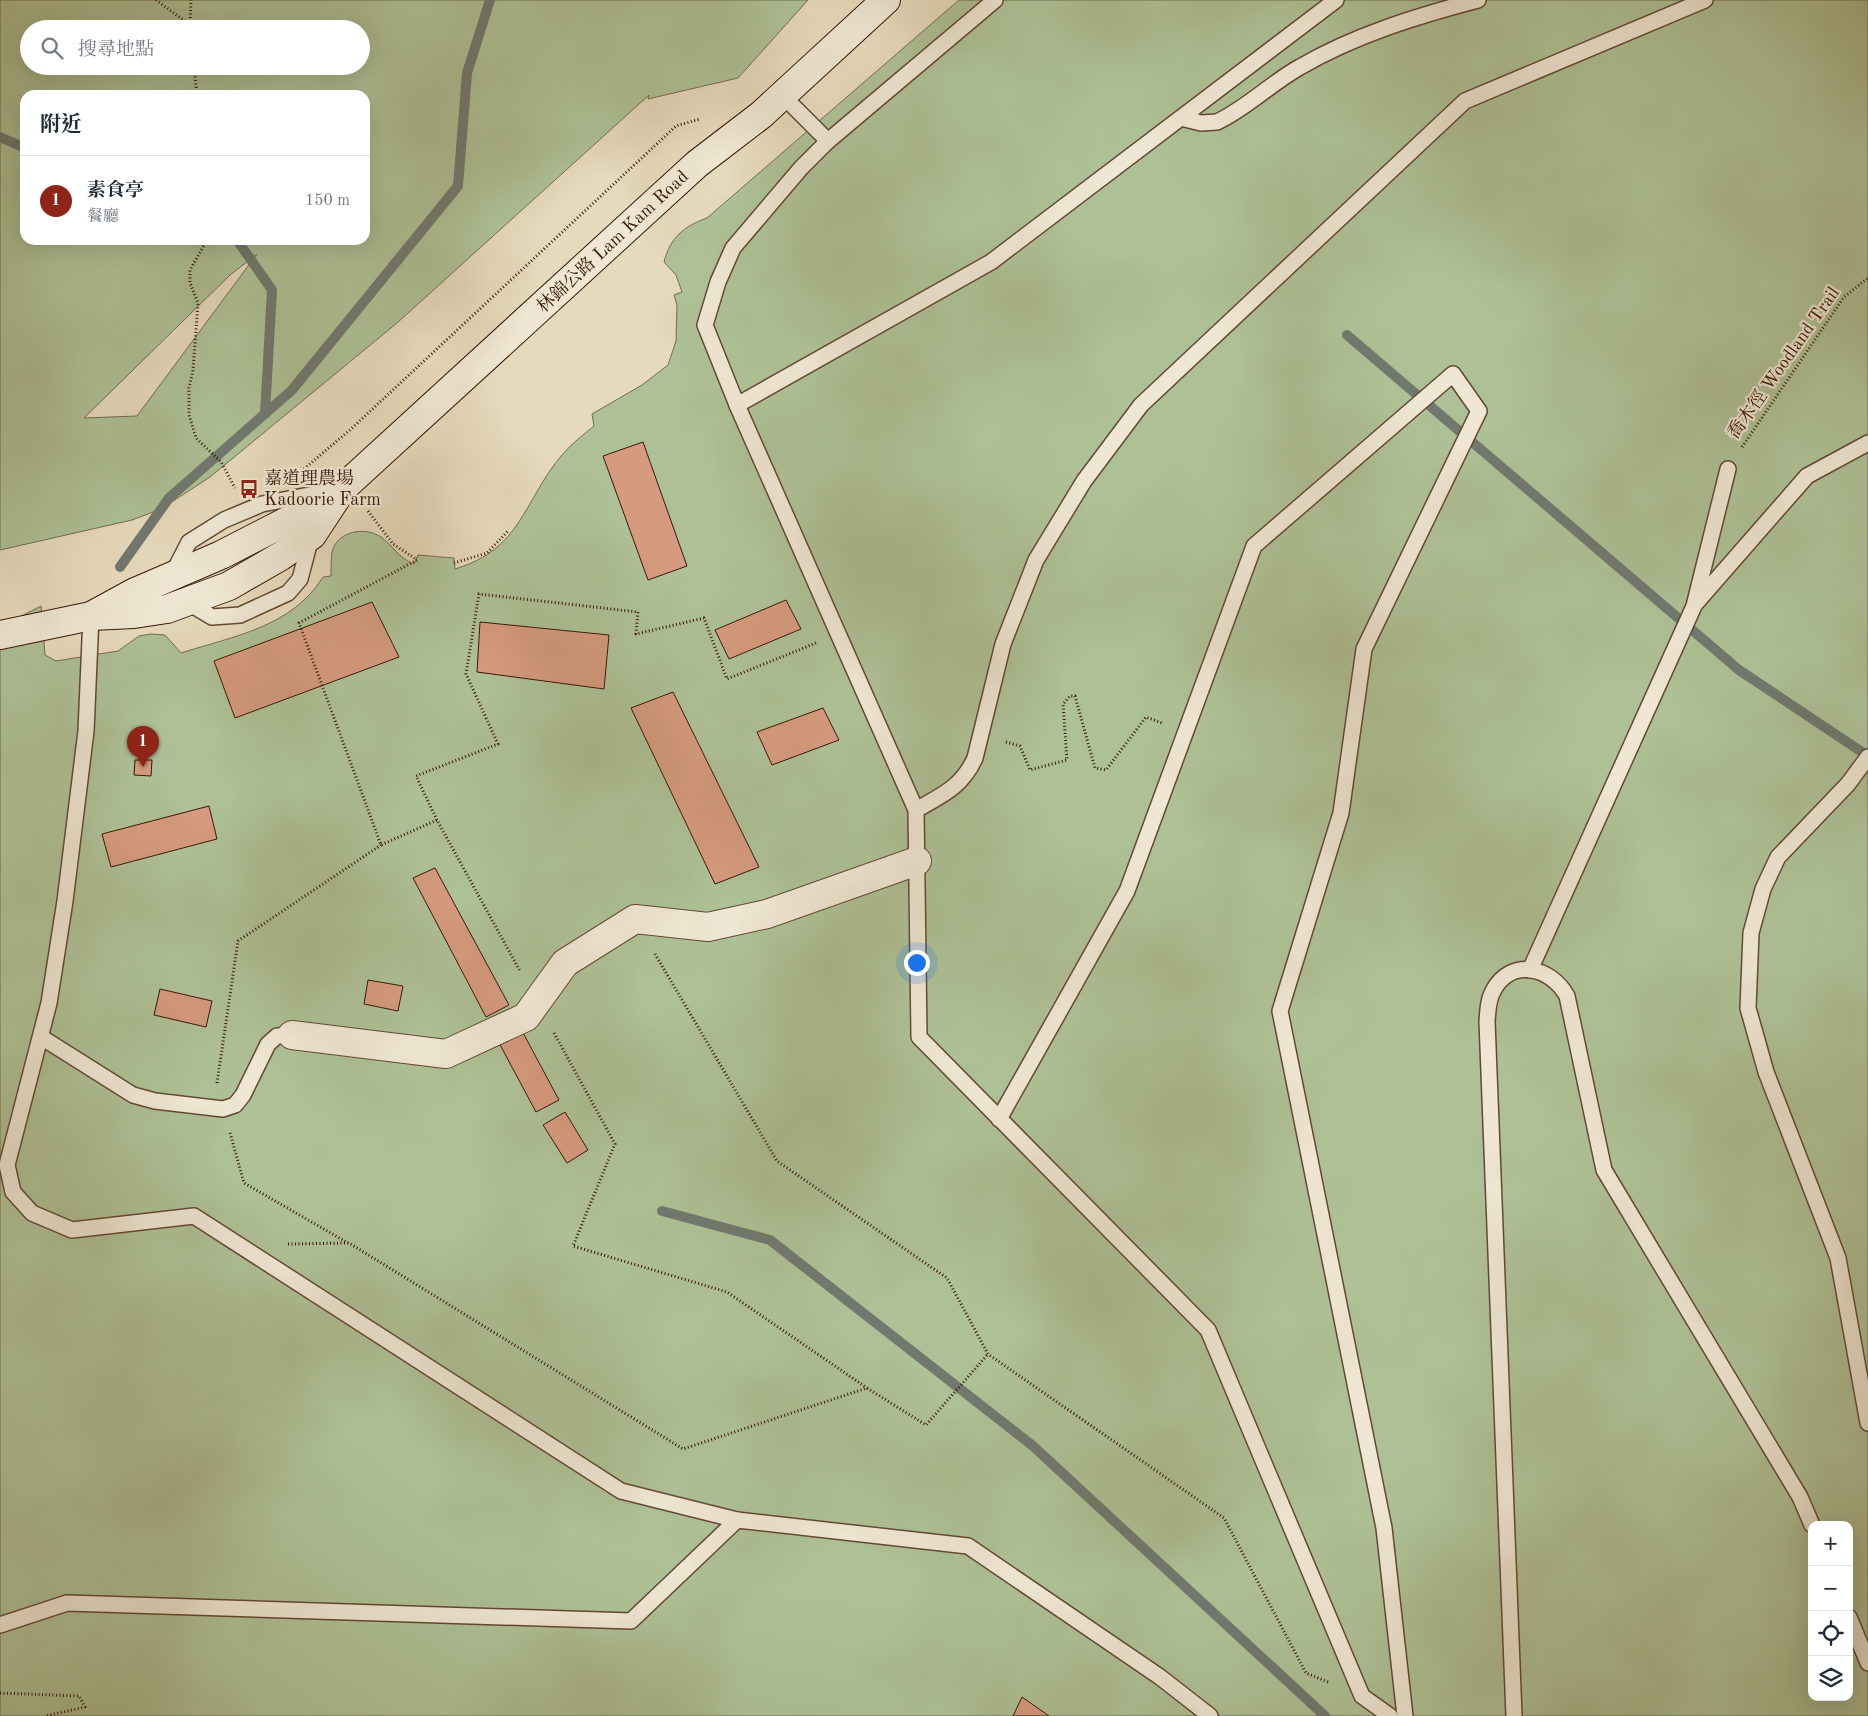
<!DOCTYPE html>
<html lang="zh-TW">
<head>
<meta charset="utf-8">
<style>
	body { margin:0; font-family:"Old Standard TT","Noto Serif TC",serif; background:#f2f2f3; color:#1f2937 }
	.controls { position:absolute; right:15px; bottom:15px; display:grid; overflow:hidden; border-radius:10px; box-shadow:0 5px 20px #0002 }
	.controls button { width:45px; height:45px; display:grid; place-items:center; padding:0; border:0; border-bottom:1px solid #e0e1e3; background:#fff; color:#1f2937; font:25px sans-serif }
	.you { position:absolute; left:916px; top:962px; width:18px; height:18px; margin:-12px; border:4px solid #fff; border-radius:50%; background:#1a73e8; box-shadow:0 0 0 8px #1a73e833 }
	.badge { display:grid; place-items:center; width:32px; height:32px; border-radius:50%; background:#8f2418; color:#fff; font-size:16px; font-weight:700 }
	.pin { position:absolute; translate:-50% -41px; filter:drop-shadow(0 1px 2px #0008) }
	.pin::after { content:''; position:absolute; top:26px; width:18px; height:15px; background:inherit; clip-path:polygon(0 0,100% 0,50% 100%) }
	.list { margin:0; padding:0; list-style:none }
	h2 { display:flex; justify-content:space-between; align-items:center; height:65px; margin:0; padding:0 20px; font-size:21px }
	h2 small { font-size:16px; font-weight:400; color:#747a83 }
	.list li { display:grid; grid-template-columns:32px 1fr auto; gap:15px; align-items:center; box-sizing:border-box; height:90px; padding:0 20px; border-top:1px solid #e0e1e3 }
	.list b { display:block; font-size:19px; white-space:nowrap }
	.list p { margin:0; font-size:16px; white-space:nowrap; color:#747a83 }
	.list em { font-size:16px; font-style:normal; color:#747a83 }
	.icon { flex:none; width:28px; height:28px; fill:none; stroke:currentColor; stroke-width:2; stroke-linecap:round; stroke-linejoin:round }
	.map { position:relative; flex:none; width:1868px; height:1716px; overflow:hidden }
	.search { position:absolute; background:#fff; box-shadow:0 5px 20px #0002; left:20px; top:20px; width:350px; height:55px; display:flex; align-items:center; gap:12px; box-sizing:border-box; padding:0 18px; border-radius:28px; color:#747a83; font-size:19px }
	.panel { position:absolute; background:#fff; box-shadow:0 5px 20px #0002; left:20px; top:90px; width:350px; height:155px; border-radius:15px }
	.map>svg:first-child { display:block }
	.green { fill:#aec196; stroke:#736c4e; fill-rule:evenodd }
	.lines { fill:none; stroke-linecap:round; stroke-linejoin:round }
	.stream { stroke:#71796f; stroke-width:10 }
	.building { fill:#d59a7f; stroke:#381706 }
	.lane-casing { stroke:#644834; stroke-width:18 }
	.street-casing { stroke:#644834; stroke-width:30 }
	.secondary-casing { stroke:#381706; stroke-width:30 }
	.path { stroke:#381706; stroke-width:3; stroke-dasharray:1 2.5; stroke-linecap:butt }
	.lane { stroke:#efe7d3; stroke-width:15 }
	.street { stroke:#efe7d3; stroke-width:28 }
	.secondary { stroke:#efe7d3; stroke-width:28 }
	.labels { text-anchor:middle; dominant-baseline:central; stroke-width:4.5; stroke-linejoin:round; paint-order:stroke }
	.street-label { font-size:18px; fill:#381706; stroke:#efe7d3 }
	.poi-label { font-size:18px; fill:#381706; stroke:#efe7d3; text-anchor:start }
</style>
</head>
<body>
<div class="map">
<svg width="1868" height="1716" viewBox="0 0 1868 1716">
	<rect width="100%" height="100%" fill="#e6dabc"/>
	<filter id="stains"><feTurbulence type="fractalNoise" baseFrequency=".004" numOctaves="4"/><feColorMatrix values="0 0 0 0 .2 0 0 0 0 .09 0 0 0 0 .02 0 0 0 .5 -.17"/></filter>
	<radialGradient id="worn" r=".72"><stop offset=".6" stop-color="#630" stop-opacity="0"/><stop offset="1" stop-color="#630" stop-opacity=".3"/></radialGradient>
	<g class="green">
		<path d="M0,0H808L738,78L648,99L649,95L397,323L210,477L161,509L132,520L0,550ZM29,29H361V66H29ZM25,95H365V240H25ZM257,254L137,416L84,418L230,275Z"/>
		<path d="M959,0H1868V1716H0V627L41,606L45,655L56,661L118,651L139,636L151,634L165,635L181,653C234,636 292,627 323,577L331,576C331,568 331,559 332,552C337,531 365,526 381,537C394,546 397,557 414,564L418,555L454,558L455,569C522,549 523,501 562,455C571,444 583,435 594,426L592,414L642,385L668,365L676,341L677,305L674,295L682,292L676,275L664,262C670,238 684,226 707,218ZM1812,1525H1849V1697H1812Z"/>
	</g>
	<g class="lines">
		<g class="stream">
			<polyline points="0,137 25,148"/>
			<polyline points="237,240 272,290 265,414"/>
			<polyline points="1347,335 1739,670 1868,756"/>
			<polyline points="120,567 169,498 292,390 458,186 467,73 490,0"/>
			<polyline points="662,1211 770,1240 1033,1446 1325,1716"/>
		</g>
	</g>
	<g class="building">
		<polygon points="643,442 687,566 648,580 603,456"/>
		<polygon points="786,600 801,629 729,659 715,630"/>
		<polygon points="372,602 399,657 235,718 214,661"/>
		<polygon points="480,622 609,635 604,689 477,672"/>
		<polygon points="673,692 759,867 715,884 631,708"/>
		<polygon points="823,708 839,740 772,765 757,732"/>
		<polygon points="135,760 152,760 151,776 134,775"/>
		<polygon points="209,806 217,839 111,867 102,834"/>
		<polygon points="435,868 509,1005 486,1017 413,878"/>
		<polygon points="368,980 403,986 398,1011 364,1004"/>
		<polygon points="160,989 212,1001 206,1027 154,1015"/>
		<polygon points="521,1029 559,1100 536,1112 498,1041"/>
		<polygon points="565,1112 588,1150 567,1163 543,1125"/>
		<polygon points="1022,1697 1049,1716 1013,1716"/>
	</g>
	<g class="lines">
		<g class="lane-casing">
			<g id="lane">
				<polyline points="995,0 828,141 801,168 733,248 718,282 705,325 737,405 916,810 919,1037 1208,1330 1362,1696 1390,1716"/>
				<polyline points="782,95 828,141"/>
				<path d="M1181,118L1201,123L1217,122C1247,108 1271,83 1300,67C1355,35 1417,16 1478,0"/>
				<polyline points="737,405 991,262 1336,0"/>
				<polyline points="172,575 189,542 224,520 262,504 325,492"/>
				<polyline points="187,602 212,617 240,615 288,593 300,579 311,537"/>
				<polyline points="1696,603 1807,476 1868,443"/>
				<polyline points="91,616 86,731 65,901 49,1003 7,1165 13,1192 32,1213 72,1230 194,1216 621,1491 737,1520 968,1546 1160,1677 1210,1716"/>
				<polyline points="1868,757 1848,784 1778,857 1763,889 1751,933 1748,1008 1766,1072 1838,1258 1868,1423"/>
				<path d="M916,810C942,795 962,787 975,758L1003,644L1036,560L1084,481L1141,405L1465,101L1705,0"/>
				<polyline points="1530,970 1694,606 1728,469"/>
				<polyline points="41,1037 133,1095 155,1101 223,1109 235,1105 243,1095 268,1044 277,1036 292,1035"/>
				<polyline points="999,1119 1127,891 1254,546 1453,374 1479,411 1364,649 1341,813 1280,1011 1384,1528 1405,1716"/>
				<polyline points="1849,1617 1868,1663"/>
				<polyline points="0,1625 67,1603 631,1621 737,1520"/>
				<path d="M1514,1716L1487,1021C1488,1010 1488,1000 1493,991C1511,957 1551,967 1567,996L1604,1170L1800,1497L1812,1525"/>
			</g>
		</g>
		<g class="street-casing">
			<polyline id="street" points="292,1035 446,1054 526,1017 565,963 635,919 708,927 767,914 917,861"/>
		</g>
		<g class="secondary-casing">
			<g id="secondary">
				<polyline points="91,616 135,592 221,555 332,498 697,164 761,115 886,0"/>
				<polyline points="0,635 91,616 134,614 167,609 229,586 281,556 312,535 337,497"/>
			</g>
		</g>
		<g class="path">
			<polyline points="156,0 190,25 190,29"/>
			<polyline points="190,25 191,0"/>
			<polyline points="194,66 197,95"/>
			<polyline points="207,240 190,270 190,283 198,303 193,370 189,388 189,415 196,438 221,462 235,488"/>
			<polyline points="1742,447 1844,297 1868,278"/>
			<polyline points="304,469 351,429 676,126 700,119"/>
			<polyline points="368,511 393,544 416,559"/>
			<polyline points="417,560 299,623 381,845 437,820 520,971"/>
			<polyline points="454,563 487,553 508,531"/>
			<polyline points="1006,742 1020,746 1030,770 1067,760 1063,704 1070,696 1075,696 1095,768 1106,770 1146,717 1162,723"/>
			<polyline points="437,820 416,776 498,744 466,674 479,594 638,612 636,634 704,618 727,679 816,643"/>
			<polyline points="655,954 777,1161 947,1278 988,1354 1224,1518 1306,1673 1328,1682"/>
			<polyline points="554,1033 615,1144 573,1246 727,1292 867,1388"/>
			<polyline points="217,1083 238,941 381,845"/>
			<polyline points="230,1133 244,1183 348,1243"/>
			<polyline points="288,1244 349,1243 683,1449 867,1388 926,1425 988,1354"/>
			<polyline points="0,1693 79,1696 85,1707 45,1716"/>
		</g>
		<use href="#lane" class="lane"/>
		<use href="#street" class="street"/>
		<use href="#secondary" class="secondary"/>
	</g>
	<defs>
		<g id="bus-bare" transform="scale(1.5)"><path d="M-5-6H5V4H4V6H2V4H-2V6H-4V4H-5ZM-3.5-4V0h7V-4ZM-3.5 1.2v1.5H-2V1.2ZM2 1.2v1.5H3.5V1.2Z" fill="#8f2418" stroke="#efe7d3" stroke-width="2.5" paint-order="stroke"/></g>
	</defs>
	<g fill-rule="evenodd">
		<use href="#bus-bare" x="249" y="489"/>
	</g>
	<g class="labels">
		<g class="street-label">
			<text transform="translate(613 242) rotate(-43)">林錦公路 Lam Kam Road</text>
			<text transform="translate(1784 363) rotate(-55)">喬木徑 Woodland Trail</text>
		</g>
		<g class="poi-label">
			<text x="264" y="479">嘉道理農場<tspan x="264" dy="21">Kadoorie Farm</tspan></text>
		</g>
	</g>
	<rect width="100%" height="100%" filter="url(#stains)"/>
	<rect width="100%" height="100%" fill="url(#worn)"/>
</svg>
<div class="controls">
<button>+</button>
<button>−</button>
<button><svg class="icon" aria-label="locate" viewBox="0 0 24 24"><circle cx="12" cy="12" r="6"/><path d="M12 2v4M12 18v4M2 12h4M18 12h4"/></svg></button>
<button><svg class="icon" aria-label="layers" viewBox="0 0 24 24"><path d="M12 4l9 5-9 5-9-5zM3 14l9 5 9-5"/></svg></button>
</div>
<div class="you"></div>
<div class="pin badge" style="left:143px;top:767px">1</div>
<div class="search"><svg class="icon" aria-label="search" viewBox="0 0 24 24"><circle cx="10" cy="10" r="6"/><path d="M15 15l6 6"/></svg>搜尋地點</div>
<section class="panel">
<h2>附近<small></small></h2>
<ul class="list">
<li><span class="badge">1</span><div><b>素食亭</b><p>餐廳</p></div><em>150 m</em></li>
</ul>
</section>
</div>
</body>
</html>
